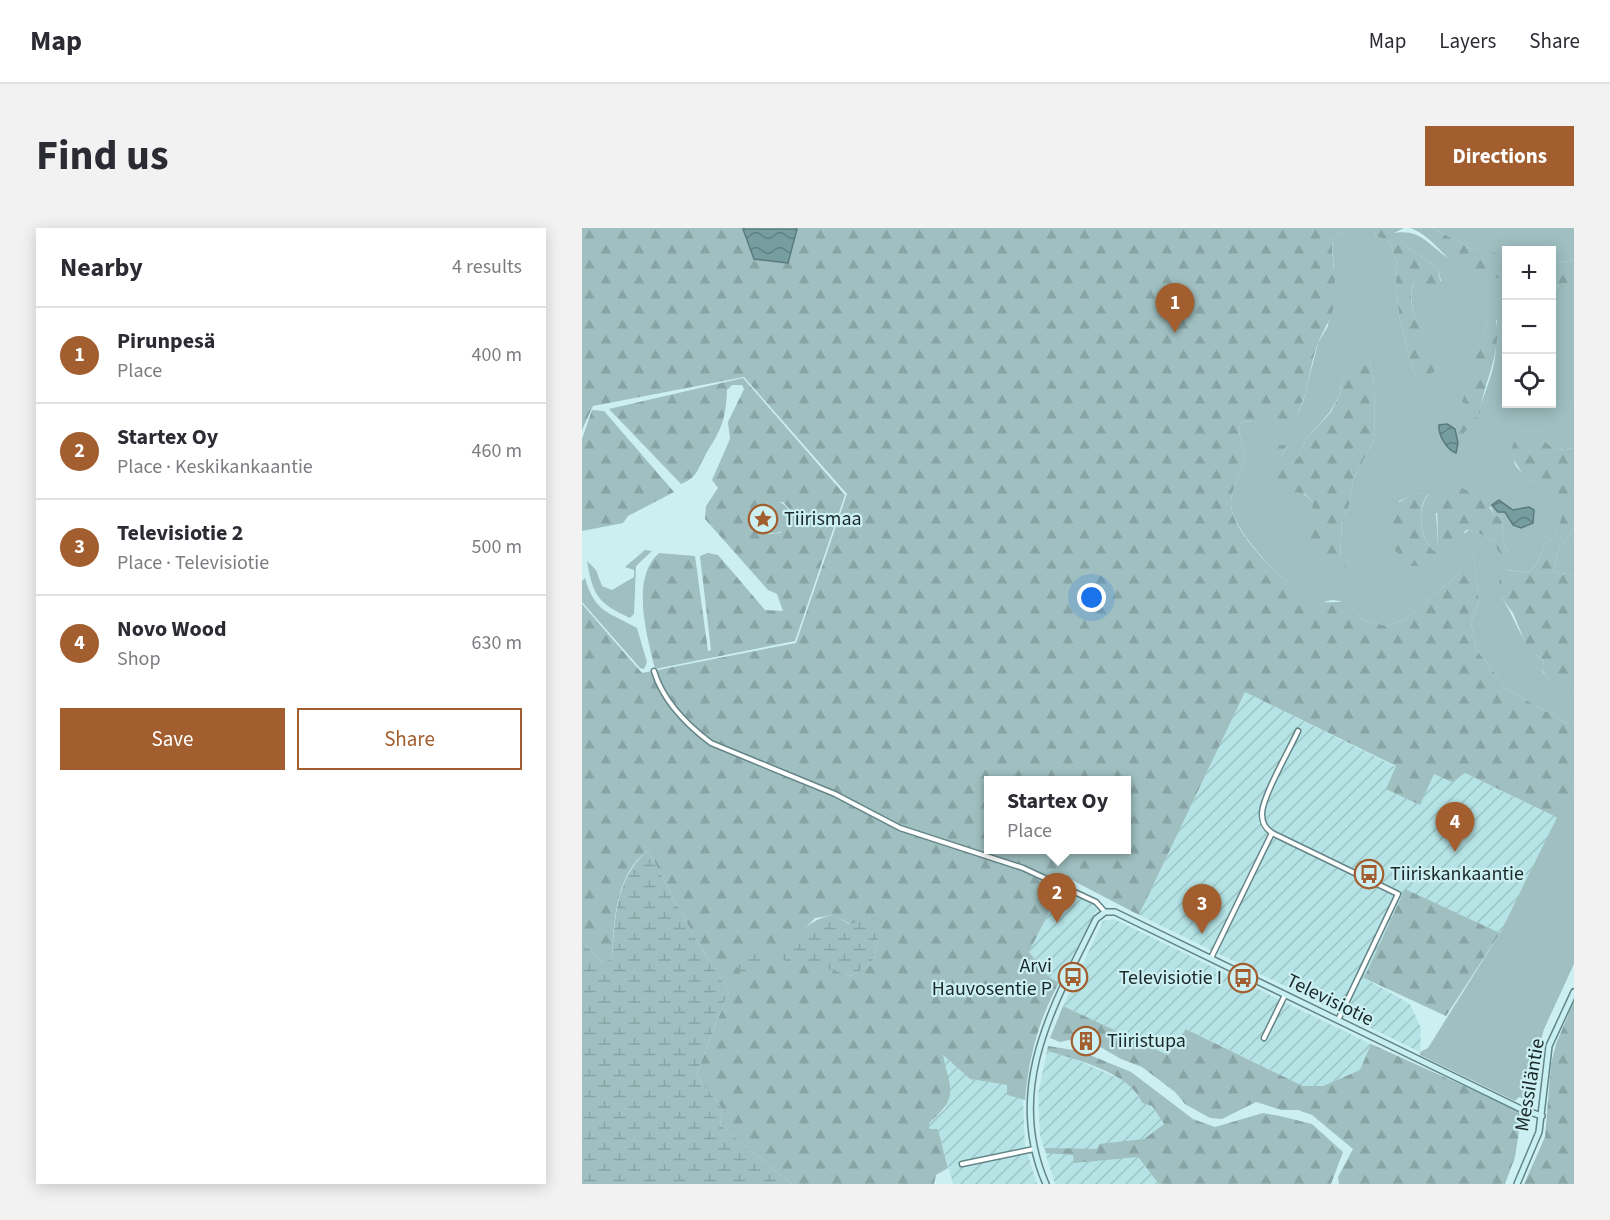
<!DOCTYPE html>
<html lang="en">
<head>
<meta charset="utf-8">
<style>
	body { margin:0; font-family:"Source Sans 3",sans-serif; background:#f2f2f3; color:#2b2b33 }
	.controls { position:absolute; right:18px; top:18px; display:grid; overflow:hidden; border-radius:0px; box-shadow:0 3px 15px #0003 }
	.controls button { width:54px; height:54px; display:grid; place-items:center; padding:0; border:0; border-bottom:2px solid #e1e1e2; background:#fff; color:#2b2b33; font:30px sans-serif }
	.you { position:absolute; left:510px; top:370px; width:21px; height:21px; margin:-15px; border:4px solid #fff; border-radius:50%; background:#1a73e8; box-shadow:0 0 0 9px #1a73e833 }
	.badge { display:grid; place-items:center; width:39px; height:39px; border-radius:50%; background:#a25e2f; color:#fff; font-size:20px; font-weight:700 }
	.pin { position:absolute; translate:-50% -50px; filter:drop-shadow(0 2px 3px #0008) }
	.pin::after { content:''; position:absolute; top:32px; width:21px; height:18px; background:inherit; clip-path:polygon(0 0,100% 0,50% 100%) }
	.popup { position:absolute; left:402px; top:548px; width:147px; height:78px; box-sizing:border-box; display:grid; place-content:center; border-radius:0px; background:#fff; filter:drop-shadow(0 2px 4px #0005); font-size:20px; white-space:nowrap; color:#7c7c81 }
	.popup b { font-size:22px; color:#2b2b33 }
	.popup::after { content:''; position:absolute; left:50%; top:100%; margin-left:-12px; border:12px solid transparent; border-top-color:#fff }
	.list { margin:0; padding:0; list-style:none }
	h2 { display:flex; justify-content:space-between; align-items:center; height:78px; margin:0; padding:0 24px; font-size:26px }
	h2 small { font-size:20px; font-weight:400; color:#7c7c81 }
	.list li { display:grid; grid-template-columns:39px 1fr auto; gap:18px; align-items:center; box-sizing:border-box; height:96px; padding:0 24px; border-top:2px solid #e1e1e2 }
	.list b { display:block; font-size:22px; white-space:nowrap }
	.list p { margin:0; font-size:20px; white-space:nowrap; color:#7c7c81 }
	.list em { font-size:20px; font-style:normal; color:#7c7c81 }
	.actions { display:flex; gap:12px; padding:18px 24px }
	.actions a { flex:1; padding:14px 0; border:2px solid #a25e2f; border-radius:0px; text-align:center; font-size:21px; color:#a25e2f }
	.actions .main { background:#a25e2f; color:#fff }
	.icon { flex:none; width:33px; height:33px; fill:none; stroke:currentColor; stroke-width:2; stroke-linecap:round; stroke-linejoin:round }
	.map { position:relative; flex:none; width:992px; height:956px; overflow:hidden; border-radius:0px }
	header { display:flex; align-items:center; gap:36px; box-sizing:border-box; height:84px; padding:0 30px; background:#fff; border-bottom:2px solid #e1e1e2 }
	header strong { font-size:28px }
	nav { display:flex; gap:33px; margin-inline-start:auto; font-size:21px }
	.intro { display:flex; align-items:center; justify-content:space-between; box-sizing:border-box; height:144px; padding:0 36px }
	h1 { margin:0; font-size:42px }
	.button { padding:15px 27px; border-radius:0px; background:#a25e2f; color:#fff; font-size:21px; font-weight:700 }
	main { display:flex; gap:36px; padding:0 36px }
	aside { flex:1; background:#fff; border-radius:0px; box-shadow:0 3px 15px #0003 }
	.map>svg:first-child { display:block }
	.industrial { fill:url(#industrial-furrows) }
	.green { fill:#9fbfc0; fill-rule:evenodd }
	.forest { fill:url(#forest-firs); fill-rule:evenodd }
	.wetland { fill:url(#wetland-marsh) }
	.water { fill:url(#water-waves); stroke:#5a7b7d; stroke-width:1.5 }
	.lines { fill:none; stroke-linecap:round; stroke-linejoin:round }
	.street-casing { stroke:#648587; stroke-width:7 }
	.secondary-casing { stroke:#648587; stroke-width:8 }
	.street { stroke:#fff; stroke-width:4 }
	.secondary { stroke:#c8f0f2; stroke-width:5 }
	.labels { text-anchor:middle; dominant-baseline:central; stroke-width:4.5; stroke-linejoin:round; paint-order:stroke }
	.poi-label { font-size:20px; fill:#1a2829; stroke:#ccf0f2; text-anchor:start }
	.street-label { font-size:20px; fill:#1a2829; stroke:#ccf0f2 }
</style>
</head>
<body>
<header>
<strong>Map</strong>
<nav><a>Map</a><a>Layers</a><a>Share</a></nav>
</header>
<div class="intro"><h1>Find us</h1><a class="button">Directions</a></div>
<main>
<aside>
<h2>Nearby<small>4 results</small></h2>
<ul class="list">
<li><span class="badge">1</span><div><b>Pirunpesä</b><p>Place</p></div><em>400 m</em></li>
<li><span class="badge">2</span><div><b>Startex Oy</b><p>Place · Keskikankaantie</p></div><em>460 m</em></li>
<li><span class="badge">3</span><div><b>Televisiotie 2</b><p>Place · Televisiotie</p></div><em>500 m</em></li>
<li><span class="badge">4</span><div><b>Novo Wood</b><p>Shop</p></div><em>630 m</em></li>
</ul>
<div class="actions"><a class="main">Save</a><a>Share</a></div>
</aside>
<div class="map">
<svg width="992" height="956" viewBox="0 0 992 956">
	<defs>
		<pattern id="industrial-furrows" width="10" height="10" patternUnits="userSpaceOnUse" patternTransform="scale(1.5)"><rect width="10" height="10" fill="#b6e4e6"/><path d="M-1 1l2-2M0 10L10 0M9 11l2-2" fill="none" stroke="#9cc4c5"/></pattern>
		<pattern id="forest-firs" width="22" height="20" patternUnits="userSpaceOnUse" patternTransform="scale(1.5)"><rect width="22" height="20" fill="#9fbfc0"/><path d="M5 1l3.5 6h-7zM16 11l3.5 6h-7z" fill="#88a4a5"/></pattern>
		<pattern id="wetland-marsh" width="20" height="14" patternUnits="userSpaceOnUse" patternTransform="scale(1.5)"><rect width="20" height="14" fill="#9fbfc0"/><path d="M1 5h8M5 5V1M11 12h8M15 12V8" fill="none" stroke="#88a4a5"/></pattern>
		<pattern id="water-waves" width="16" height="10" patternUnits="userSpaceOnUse" patternTransform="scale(1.5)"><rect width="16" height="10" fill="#769ea1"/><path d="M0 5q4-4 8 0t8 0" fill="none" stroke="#608183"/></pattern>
	</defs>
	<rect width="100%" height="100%" fill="#ccf0f2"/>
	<g class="industrial">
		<polygon points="663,464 814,539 837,577 852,546 883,545 976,590 918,705 824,662 782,750 828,776 839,800 838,824 557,687"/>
		<polygon points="482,661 510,674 515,681 477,755 467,750 447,724 474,670"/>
		<polygon points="532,691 789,816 778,842 741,858 721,858 605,801 586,827 481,778 521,693"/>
		<polygon points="465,823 493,831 549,856 560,875 570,878 582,896 562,911 544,914 577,956 473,956 458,908 456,866"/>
		<polygon points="361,827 388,851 426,857 425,867 441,871 443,917 455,956 371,956 356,901 347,901 347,895 363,881"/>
	</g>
	<g class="green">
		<path d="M764,0H791L794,8L807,13L815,36L814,54L817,88L831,142L836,149H848L853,131C841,109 823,80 832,54L859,53L856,40L823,18L811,5C842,0 848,21 870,32C886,41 907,46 924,51V176H969C969,142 962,84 977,55H992V220L975,222L963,214H932C932,221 930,232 934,238C945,254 974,268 992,261V294L981,287L972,309L963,316L955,336L946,345L925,342L919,369C934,389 939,419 962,433L960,443C967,452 980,463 992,462V499L925,461L894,421L889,395L897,372L891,327L876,346L824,391L805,398L780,392C774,381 765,373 751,372C747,372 742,375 738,374C712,368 647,302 649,274C650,260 659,247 662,234C665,219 653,209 659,194L673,193L699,203L716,184L721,174L736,115L746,98L752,41L750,12ZM907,91L915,92C914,108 915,125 911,140C907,156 900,170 897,186L891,142L894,131L889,108L903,103ZM771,134H788L792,157L793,210L771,252L766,282L760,290L758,332L730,281L732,275C711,254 687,254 693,218H705L694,237L703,243L717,228L724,211L748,184L759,164L758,155ZM836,265L846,267C833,284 839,316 856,326L846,338H826L817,273ZM909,279L912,287L921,290L920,309L926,325L913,313L888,301L872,314L871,319L856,318L854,285Z"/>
		<polygon points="851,0 992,0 992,32 970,36 969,22 924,22 924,27 921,28 889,21"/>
		<circle cx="192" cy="289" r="16"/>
		<polygon points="992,302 992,347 971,344 977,320"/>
		<path d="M63,322L70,323L54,338L52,386L48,390C16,375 11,368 5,333L14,342L20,358L30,362L52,349V342L43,339Z"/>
		<path d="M3,350C13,385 27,384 55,400L65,434L62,441L58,440L0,374V353Z"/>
		<polygon points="992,555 992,736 962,801 951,840 947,872 937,869 933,873 838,827 838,824 846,820 918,705"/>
	</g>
	<g class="forest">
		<path d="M0,0H163L205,35L213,0H764L750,12C750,33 755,56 752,77C749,92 741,102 736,115C724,146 728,182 699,204L673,193L659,194C653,209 665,219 662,234C659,247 650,260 649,273C646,304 710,364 736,373C744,376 758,373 768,374L780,392L805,398L824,391L876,346L891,326L897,372L889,395L894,421L925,461L992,499V555L976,590L883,545L870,554L852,546L838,577L804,561L814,538L663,464L557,687L488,651L474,670L447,724L467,749L477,755C456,793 447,829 443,872L425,867V857L388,851L361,827C368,862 378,868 347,895V901H356L366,940L354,947L352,956H210L138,897L140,880L114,847L147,763L113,710L66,622C33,647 32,693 30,731L19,734L0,712V376L60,445L214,415L265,266L162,149L11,178L0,202ZM406,552H544V622H406ZM251,687L296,711L290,736L269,748L200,724L233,690Z"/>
		<path d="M791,0H822L812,5L823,18L856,40L859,58L832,54C822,79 842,109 853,131L854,139L848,150L836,149L831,142L817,88L814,54L815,36L807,13L794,8Z"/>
		<path d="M828,0H851L889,21L924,27V51C904,49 883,44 866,30C855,19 843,5 828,0Z"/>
		<polygon points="992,32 992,55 977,55 973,63 970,83 970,36"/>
		<path d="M913,87C922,123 901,153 898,186L880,174L894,131L884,109L903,103L908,88Z"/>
		<polygon points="780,131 788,134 792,157 793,210 771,252 766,282 760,290 758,332 764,336 763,339 743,336 739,325 732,322 722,300 723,287 730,281 731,274 723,266 698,261 691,235 692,218 705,217 695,236 703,242 717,228 724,211 749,184 759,164 758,155 771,133"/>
		<path d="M161,150L263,267L213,413L73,441C65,408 48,350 77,325L113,328L126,423L129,422L118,328L126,325L136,327L183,382L201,383L195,366L186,362L123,291L124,278L136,260L130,252L148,211L146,194L162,161L160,157H150L145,162C144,189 140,201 125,224C115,240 118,248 99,256L27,181ZM186,274H201L209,283L208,292L198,305L183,306C172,294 174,283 186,274Z"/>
		<polygon points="875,179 899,192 895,196 896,204 884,202 880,209 875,238 873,241 868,238 870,230 877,224"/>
		<polygon points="10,182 22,183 92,264 46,288 41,295 0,303 0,211"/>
		<polygon points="932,214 963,214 975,222 992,220 992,261 985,264 991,269 988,271 977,267 975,262 966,262 942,248 928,226"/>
		<path d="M869,254C885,263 904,270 912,287L921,290L920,309L926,325L924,329L916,323L913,313L888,301L883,303L880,312L872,314L874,322L869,328L856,318L855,268Z"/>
		<path d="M836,265L846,266C833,282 838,317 857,326L846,338H825C822,328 817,328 811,320C808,315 807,307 806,301C805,278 816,273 836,265Z"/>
		<path d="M981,286L992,294V302L977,320L971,344L992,347V462C976,463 969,454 960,442L962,433L946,421L931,385L919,369L917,352L922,350L924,342L946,345L955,336L963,316L972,309Z"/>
		<polygon points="823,661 918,705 864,788 782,750"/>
		<polygon points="992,773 992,956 942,956 963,909 969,836 974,816"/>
		<polygon points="481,778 586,827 604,801 721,858 741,858 778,842 789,816 940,884 933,929 923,956 757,956 756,949 771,921 730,887 716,882 699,882 674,874 640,891 628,890 603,876 593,864 560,839 539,831 501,809 478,814 468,810"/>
		<path d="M466,818L498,823L549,844L611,891L633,899L681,885L698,888L730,896L761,924L749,956H577L556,929L492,935L491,927L464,925L463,920L515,921L517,916L562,911L582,896L570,878L560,875C549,845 493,831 465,823Z"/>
	</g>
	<g class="wetland">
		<path d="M66,622L113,710L147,763L114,847L140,880L138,897L210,956H0V712L19,734L30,731C33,690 33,651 66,622Z"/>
		<path d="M251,687L267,696L293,690L302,703L296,711L290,736L269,748L243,740L203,734L199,724C216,707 227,691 251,687Z"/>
		<polygon points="180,718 189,735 161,749 154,737 160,724"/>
	</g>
	<g class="water">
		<polygon points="161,1 215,1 206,35 172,31"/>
		<path d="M865,196L873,201L876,215L874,225C865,222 856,207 857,197Z"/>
		<polygon points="917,272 931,282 947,279 952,282 951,295 939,300 931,297 923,284 916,284 910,277"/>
	</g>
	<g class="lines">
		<g class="street-casing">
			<g id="street">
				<path d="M72,443C81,473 105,497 129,515L253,566L318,600L441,640L514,674L523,684"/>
				<path d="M690,605C683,600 680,595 680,586C680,569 708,521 716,503"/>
				<polyline points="629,730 690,605 816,666 756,792"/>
				<polyline points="682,810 703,767"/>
				<polyline points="380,936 452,921"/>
			</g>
		</g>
		<g class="secondary-casing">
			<g id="secondary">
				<path d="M464,956C422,859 472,777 514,691L523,684H533L939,881L960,888"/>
				<polyline points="935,956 957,904 967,818 992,764"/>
			</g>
		</g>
		<use href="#street" class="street"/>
		<use href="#secondary" class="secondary"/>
	</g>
	<defs>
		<g id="sight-ring" transform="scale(1.5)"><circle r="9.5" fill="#ccf0f2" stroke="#a25e2f" stroke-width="1.5"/><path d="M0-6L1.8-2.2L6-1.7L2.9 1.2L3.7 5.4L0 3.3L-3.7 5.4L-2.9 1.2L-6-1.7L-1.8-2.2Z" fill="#a25e2f"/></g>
		<g id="bus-ring" transform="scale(1.5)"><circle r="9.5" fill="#ccf0f2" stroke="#a25e2f" stroke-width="1.5"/><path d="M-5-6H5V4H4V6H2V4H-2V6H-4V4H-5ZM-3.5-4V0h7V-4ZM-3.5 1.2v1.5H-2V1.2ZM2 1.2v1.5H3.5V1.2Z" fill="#a25e2f"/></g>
		<g id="building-ring" transform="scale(1.5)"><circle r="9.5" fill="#ccf0f2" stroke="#a25e2f" stroke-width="1.5"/><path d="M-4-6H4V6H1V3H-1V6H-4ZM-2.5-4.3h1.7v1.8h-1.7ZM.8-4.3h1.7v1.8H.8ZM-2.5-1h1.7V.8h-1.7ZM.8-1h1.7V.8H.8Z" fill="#a25e2f"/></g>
	</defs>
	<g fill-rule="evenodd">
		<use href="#sight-ring" x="181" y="291"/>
		<use href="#bus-ring" x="787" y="646"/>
		<use href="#bus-ring" x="491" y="749"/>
		<use href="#bus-ring" x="661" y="750"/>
		<use href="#building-ring" x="504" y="813"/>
	</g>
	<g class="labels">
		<g class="poi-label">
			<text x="202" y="291">Tiirismaa</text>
			<text x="808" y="646">Tiiriskankaantie</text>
			<text x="470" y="738" text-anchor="end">Arvi<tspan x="470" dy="23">Hauvosentie P</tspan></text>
			<text x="640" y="750" text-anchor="end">Televisiotie I</text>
			<text x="525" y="813">Tiiristupa</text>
		</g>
		<g class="street-label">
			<text transform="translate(748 772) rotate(26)">Televisiotie</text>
			<text transform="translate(948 857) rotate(-80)">Messiläntie</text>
		</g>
	</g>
</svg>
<div class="controls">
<button>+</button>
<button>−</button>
<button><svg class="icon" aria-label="locate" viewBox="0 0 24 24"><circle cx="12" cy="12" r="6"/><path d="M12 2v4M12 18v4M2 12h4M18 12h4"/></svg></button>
</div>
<div class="you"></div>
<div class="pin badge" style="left:593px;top:105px">1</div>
<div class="pin badge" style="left:475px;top:695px">2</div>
<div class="popup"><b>Startex Oy</b>Place</div>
<div class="pin badge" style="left:620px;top:706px">3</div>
<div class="pin badge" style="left:873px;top:624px">4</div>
</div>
</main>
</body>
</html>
